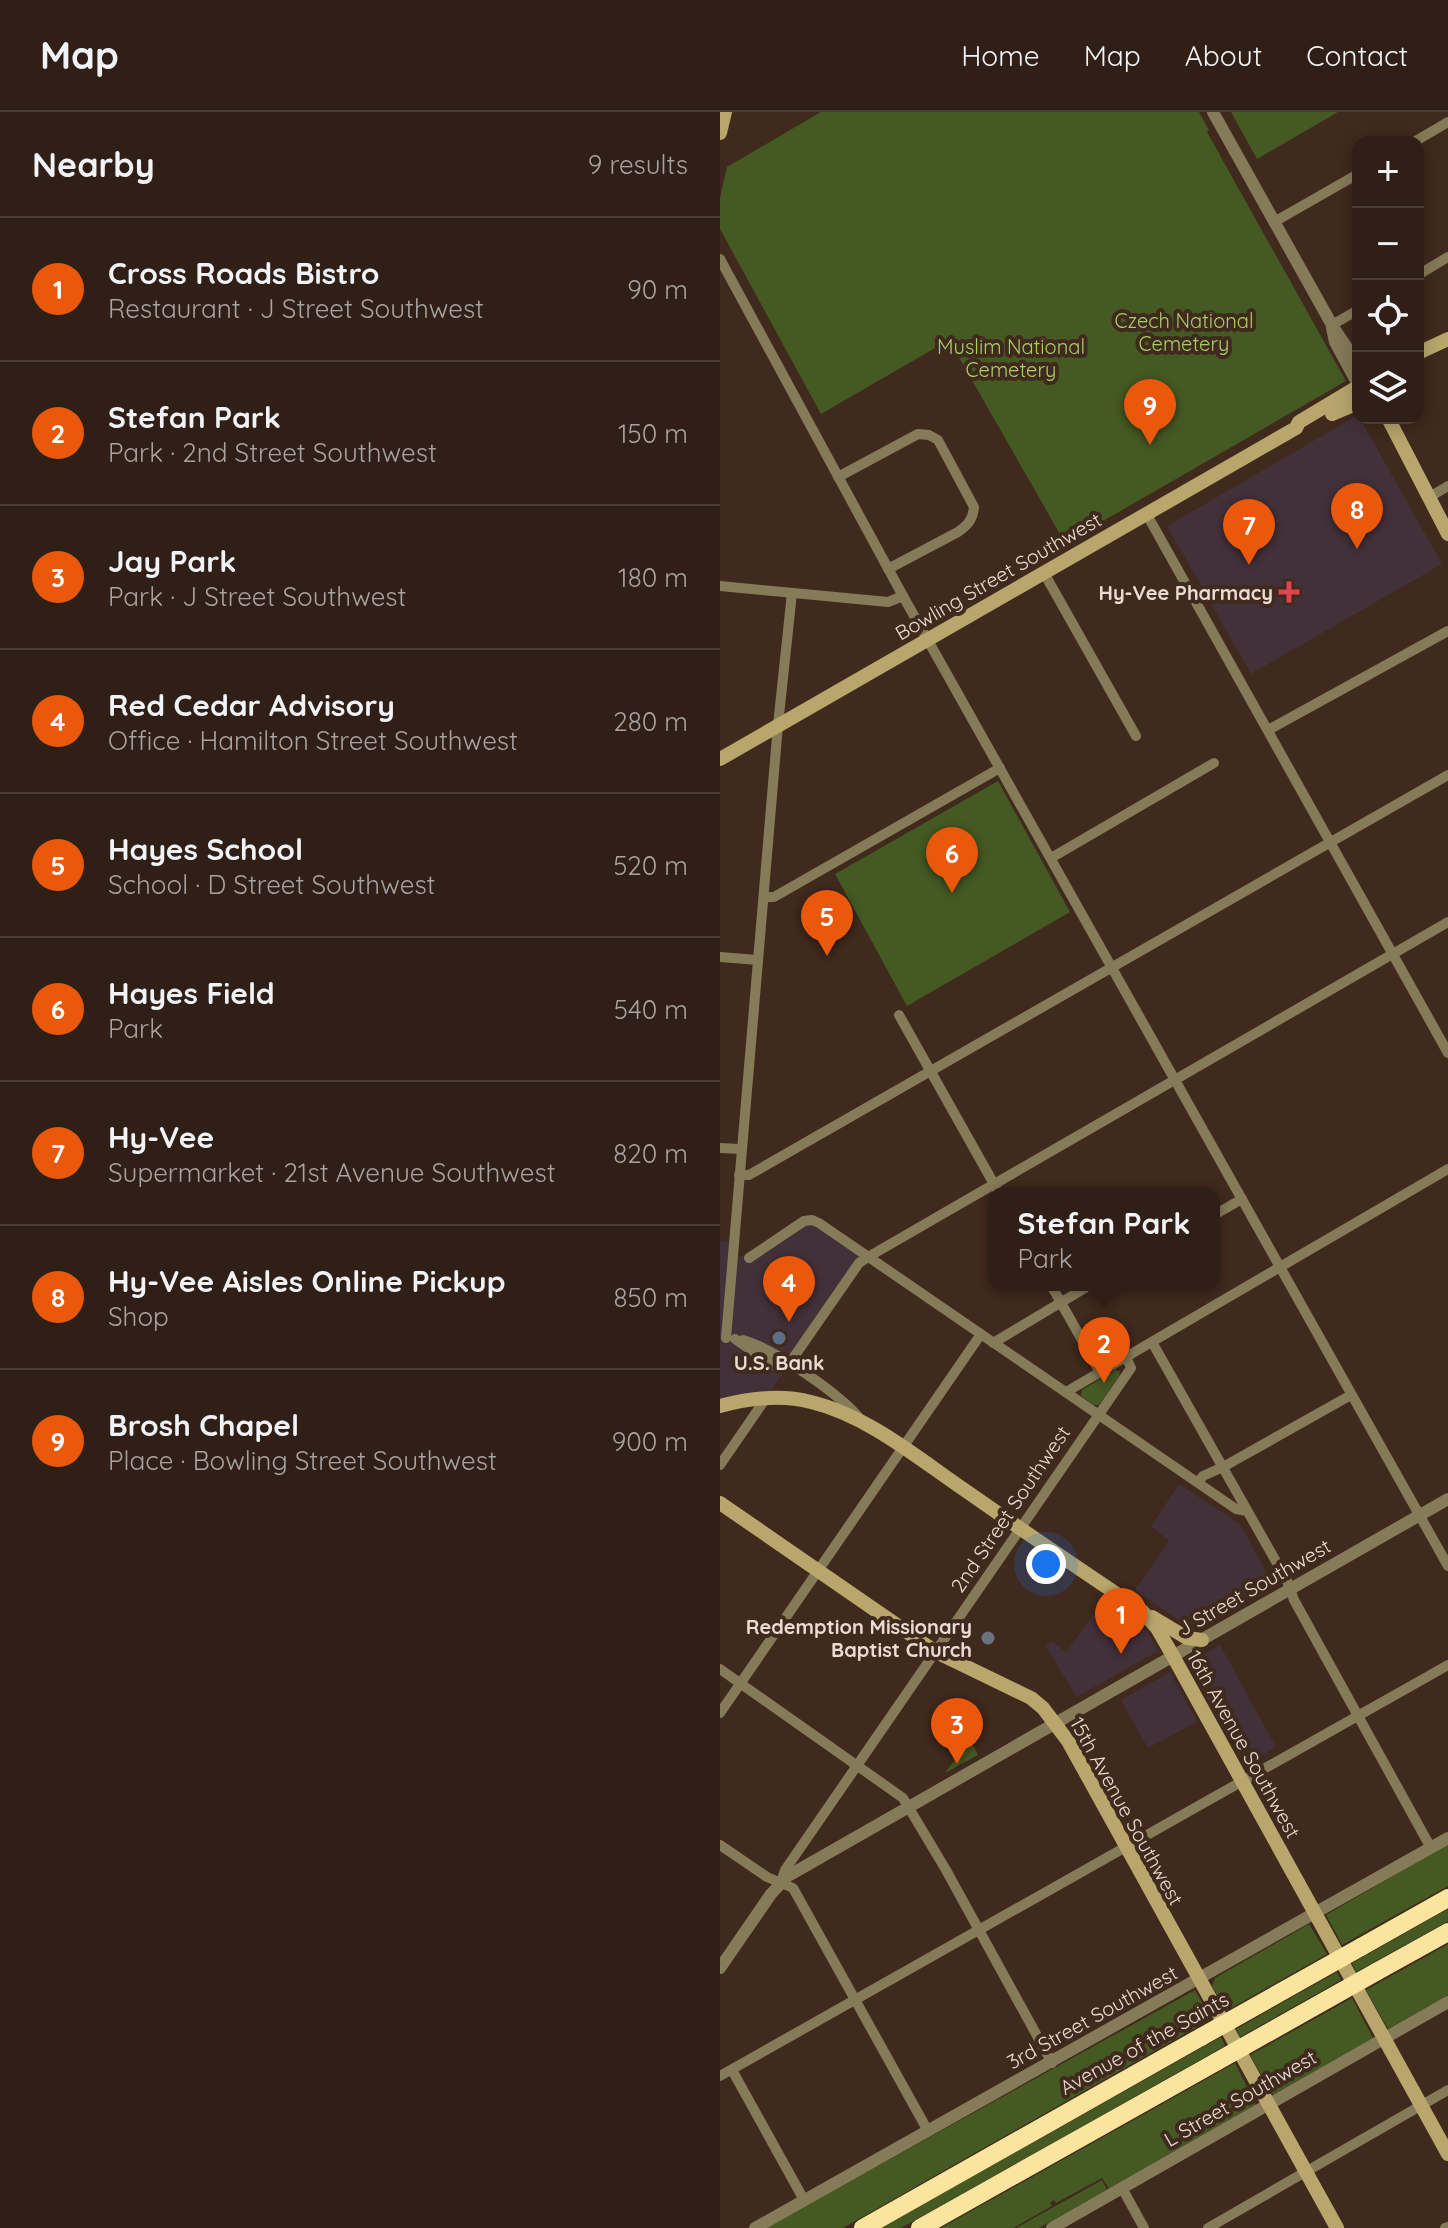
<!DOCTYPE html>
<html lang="en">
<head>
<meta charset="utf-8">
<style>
	body { margin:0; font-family:Quicksand,sans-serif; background:#3c2c23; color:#f1f3f6 }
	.controls { position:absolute; right:24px; top:24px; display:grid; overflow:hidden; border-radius:16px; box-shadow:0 4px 20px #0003 }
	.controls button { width:72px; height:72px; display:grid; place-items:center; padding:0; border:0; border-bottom:2px solid #4b3d35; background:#301f16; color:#f1f3f6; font:40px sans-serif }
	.you { position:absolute; left:326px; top:1452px; width:28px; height:28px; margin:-20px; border:6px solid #fff; border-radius:50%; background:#1a73e8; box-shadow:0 0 0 12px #1a73e833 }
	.badge { display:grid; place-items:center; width:52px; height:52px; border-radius:50%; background:#ea580c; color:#fff; font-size:26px; font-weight:700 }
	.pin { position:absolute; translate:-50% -66px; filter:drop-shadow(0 2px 4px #0008) }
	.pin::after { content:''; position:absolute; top:42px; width:28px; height:24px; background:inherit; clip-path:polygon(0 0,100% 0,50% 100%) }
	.popup { position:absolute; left:268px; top:1075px; width:232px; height:104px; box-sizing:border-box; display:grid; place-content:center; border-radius:16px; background:#301f16; filter:drop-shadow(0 2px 6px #0005); font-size:26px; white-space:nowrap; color:#a8a2a1 }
	.popup b { font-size:30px; color:#f1f3f6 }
	.popup::after { content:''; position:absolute; left:50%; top:100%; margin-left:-16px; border:16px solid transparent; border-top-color:#301f16 }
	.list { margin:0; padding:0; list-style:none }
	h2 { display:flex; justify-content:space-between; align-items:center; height:104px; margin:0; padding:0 32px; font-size:34px }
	h2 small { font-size:26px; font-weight:400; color:#a8a2a1 }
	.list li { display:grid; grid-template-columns:52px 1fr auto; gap:24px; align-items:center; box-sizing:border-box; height:144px; padding:0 32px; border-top:2px solid #4b3d35 }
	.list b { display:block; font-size:30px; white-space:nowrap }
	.list p { margin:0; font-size:26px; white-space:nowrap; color:#a8a2a1 }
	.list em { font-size:26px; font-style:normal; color:#a8a2a1 }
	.icon { flex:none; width:44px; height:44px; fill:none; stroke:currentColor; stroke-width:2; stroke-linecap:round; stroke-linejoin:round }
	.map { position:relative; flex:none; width:728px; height:2116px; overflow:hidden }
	header { display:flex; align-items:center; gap:48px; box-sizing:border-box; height:112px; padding:0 40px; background:#301f16; border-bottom:2px solid #4b3d35 }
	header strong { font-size:38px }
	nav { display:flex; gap:44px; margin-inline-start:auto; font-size:28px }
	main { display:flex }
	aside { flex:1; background:#301f16 }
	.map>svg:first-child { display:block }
	.commercial { fill:#433139 }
	.green { fill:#455923 }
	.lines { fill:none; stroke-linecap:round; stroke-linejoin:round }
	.minor { stroke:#867b58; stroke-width:10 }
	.tertiary { stroke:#867b58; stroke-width:12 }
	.secondary { stroke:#b8a66c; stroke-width:14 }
	.motorway { stroke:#fbe59e; stroke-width:18 }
	.motorway-bridge { stroke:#fbe59e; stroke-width:18 }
	.health-dot { fill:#e0444e; stroke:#40291d; stroke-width:3 }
	.service-dot { fill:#5c6f8a; stroke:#40291d; stroke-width:3 }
	.worship-dot { fill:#6b7280; stroke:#40291d; stroke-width:3 }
	.labels { text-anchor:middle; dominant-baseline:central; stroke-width:8; stroke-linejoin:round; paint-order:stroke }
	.park-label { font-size:20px; fill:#a6d062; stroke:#40291d }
	.street-label { font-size:20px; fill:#eadbd3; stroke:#40291d }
	.poi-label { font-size:20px; font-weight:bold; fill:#eadbd3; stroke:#40291d; text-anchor:end }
</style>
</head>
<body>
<header>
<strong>Map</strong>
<nav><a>Home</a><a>Map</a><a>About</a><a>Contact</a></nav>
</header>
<main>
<aside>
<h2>Nearby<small>9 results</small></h2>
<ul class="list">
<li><span class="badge">1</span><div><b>Cross Roads Bistro</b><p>Restaurant · J Street Southwest</p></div><em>90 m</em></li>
<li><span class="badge">2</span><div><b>Stefan Park</b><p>Park · 2nd Street Southwest</p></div><em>150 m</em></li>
<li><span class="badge">3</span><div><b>Jay Park</b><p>Park · J Street Southwest</p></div><em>180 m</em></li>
<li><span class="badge">4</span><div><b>Red Cedar Advisory</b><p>Office · Hamilton Street Southwest</p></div><em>280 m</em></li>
<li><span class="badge">5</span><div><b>Hayes School</b><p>School · D Street Southwest</p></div><em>520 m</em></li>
<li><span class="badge">6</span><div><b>Hayes Field</b><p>Park</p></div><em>540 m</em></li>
<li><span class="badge">7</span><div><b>Hy-Vee</b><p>Supermarket · 21st Avenue Southwest</p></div><em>820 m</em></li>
<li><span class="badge">8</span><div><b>Hy-Vee Aisles Online Pickup</b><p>Shop</p></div><em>850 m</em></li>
<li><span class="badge">9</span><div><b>Brosh Chapel</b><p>Place · Bowling Street Southwest</p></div><em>900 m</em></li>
</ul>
</aside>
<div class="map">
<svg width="728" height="2116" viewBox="0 0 728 2116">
	<rect width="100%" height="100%" fill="#40291d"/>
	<g class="commercial">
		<polygon points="638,303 722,452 531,562 447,414"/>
		<polygon points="92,1108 145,1144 46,1286 0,1295 0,1129 15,1130 14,1148"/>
		<polygon points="459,1372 520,1412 554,1475 480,1515 468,1515 415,1478 449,1429 431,1414"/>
		<polygon points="383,1490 427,1519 438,1539 357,1585 326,1535 331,1529 346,1540"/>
		<polygon points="500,1533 556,1635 524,1653 468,1551"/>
		<polygon points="450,1560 477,1610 428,1636 401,1588"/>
	</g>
	<g class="green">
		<polygon points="101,0 479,0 489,18 487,20 626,269 345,431 229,228 101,302 0,117 0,86 7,55"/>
		<polygon points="511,0 618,0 537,47"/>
		<polygon points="278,669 350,800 187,894 115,762"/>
		<polygon points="395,1258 400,1259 399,1264 379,1293 374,1293 361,1284 362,1278"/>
		<polygon points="250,1627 258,1643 225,1661"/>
		<polygon points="728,1732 728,1774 622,1833 606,1803"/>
		<polygon points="728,1797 728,1809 636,1860 632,1851"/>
		<polygon points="589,1812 607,1842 506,1899 492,1874 495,1866"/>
		<polygon points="728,1832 728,1883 668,1917 646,1878"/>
		<polygon points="617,1860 621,1868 520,1925 516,1917"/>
		<polygon points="475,1878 491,1907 123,2116 46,2116"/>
		<polygon points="632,1886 653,1926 553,1983 530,1943"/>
		<polygon points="501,1925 505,1934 181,2116 161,2116"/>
		<polygon points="515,1951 536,1993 389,2077 382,2066 336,2091 334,2088 330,2091 332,2094 293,2116 221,2116"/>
		<polygon points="382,2068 387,2078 319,2116 296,2116"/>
	</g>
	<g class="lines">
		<g class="minor">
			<polyline points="694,30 728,10"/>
			<polyline points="554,110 638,62"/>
			<polyline points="0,147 183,484 728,1454"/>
			<polyline points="698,163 728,145"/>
			<polyline points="612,213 638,198"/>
			<path d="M118,365L198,322L209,323L218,328L254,395C253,407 248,413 238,420L168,457"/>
			<polyline points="708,386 728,374"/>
			<polyline points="426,401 728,941"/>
			<polyline points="324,461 416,624"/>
			<polyline points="0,474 168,490 183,484"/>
			<polyline points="548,618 728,519"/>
			<polyline points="331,746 494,651"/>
			<polyline points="44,785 54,785 280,656"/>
			<polyline points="0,845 38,848"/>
			<polyline points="179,903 279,1081"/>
			<polyline points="0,1036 21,1037"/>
			<polyline points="19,1063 29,1063 728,663"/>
			<polyline points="494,1103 522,1087"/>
			<polyline points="29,1146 84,1109 92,1108 99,1111 516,1397 527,1399"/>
			<polyline points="331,1173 380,1260"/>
			<polyline points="6,1226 58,613 72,481"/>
			<polyline points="15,1227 54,1254 69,1252 139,1151 148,1145 728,810"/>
			<path d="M23,1228C55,1237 121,1283 141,1308"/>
			<polyline points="432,1230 567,1469 574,1488 711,1736"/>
			<polyline points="273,1231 370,1173"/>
			<polyline points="346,1280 728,1057"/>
			<polyline points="0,1353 46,1286"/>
			<polyline points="478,1370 483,1364 503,1355 631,1283"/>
			<polyline points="0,1557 183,1686 226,1758 332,1951"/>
			<polyline points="0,1601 261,1222"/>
			<polyline points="0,1733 47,1765 73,1776 208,2019"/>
			<polyline points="61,1770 65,1758 411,1256 406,1245"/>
			<polyline points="12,1958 84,2088"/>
			<polyline points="0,1964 728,1553"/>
			<polyline points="402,2076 424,2116"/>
			<polyline points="488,2116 728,1978"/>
			<polyline points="725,2116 728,2115"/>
		</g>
		<g class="tertiary">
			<polyline points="493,0 612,213 638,252"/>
			<polyline points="612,216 615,230 636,269"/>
			<polyline points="0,1856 51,1782 68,1764 728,1387"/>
			<polyline points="35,2116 728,1726"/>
			<polyline points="332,2116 728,1890"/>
		</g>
		<g class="secondary">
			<polyline points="0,21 5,0"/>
			<polyline points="698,241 728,227"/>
			<polyline points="612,302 638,291"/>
			<polyline points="668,306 728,422"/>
			<polyline points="0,647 576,316 579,310 634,277"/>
			<path d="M0,1294C30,1286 60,1282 91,1290C149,1304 200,1348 249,1381C306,1421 364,1460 422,1499L437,1516L453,1544L728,2042"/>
			<polyline points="0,1391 216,1540 311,1586 323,1596 348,1629 617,2116"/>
			<polyline points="432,1505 467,1526 482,1528"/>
		</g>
		<g class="motorway">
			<polyline points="641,1835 728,1786"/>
			<polyline points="656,1860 728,1820"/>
			<polyline points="143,2116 481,1925"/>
			<polyline points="200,2116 496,1950"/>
		</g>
		<g class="motorway-bridge">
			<polyline points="481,1925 641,1835"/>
			<polyline points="496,1950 656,1860"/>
		</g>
	</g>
	<path class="health-dot" d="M565 468h8v8h8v8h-8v8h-8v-8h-8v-8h8z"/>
	<circle class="service-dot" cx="59" cy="1226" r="8"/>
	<circle class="worship-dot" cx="268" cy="1526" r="8"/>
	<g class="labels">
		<g class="park-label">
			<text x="464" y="208">Czech National<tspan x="464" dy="23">Cemetery</tspan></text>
			<text x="291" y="234">Muslim National<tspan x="291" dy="23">Cemetery</tspan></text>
		</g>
		<g class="street-label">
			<text transform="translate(278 464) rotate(-30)">Bowling Street Southwest</text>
			<text transform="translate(290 1397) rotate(-56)">2nd Street Southwest</text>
			<text transform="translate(534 1475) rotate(-30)">J Street Southwest</text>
			<text transform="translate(524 1632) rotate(61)">16th Avenue Southwest</text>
			<text transform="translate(407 1699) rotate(61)">15th Avenue Southwest</text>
			<text transform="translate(372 1905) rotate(-29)">3rd Street Southwest</text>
			<text transform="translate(424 1931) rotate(-29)">Avenue of the Saints</text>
			<text transform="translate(520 1986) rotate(-30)">L Street Southwest</text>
		</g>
		<g class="poi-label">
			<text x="553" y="480">Hy-Vee Pharmacy</text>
			<text x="59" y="1250" text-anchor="middle">U.S. Bank</text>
			<text x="252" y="1514">Redemption Missionary<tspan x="252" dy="23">Baptist Church</tspan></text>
		</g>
	</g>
</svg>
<div class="controls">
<button>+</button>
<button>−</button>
<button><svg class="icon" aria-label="locate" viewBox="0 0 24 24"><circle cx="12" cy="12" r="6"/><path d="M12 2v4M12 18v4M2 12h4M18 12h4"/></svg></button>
<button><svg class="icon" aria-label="layers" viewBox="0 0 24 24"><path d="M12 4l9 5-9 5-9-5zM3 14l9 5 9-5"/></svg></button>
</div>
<div class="you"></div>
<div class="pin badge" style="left:401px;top:1542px">1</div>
<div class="pin badge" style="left:384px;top:1271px">2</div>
<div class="popup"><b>Stefan Park</b>Park</div>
<div class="pin badge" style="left:237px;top:1652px">3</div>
<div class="pin badge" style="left:69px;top:1210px">4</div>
<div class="pin badge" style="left:107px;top:844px">5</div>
<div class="pin badge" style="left:232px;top:781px">6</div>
<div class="pin badge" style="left:529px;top:453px">7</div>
<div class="pin badge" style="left:637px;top:437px">8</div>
<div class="pin badge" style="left:430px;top:333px">9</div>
</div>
</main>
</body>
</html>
